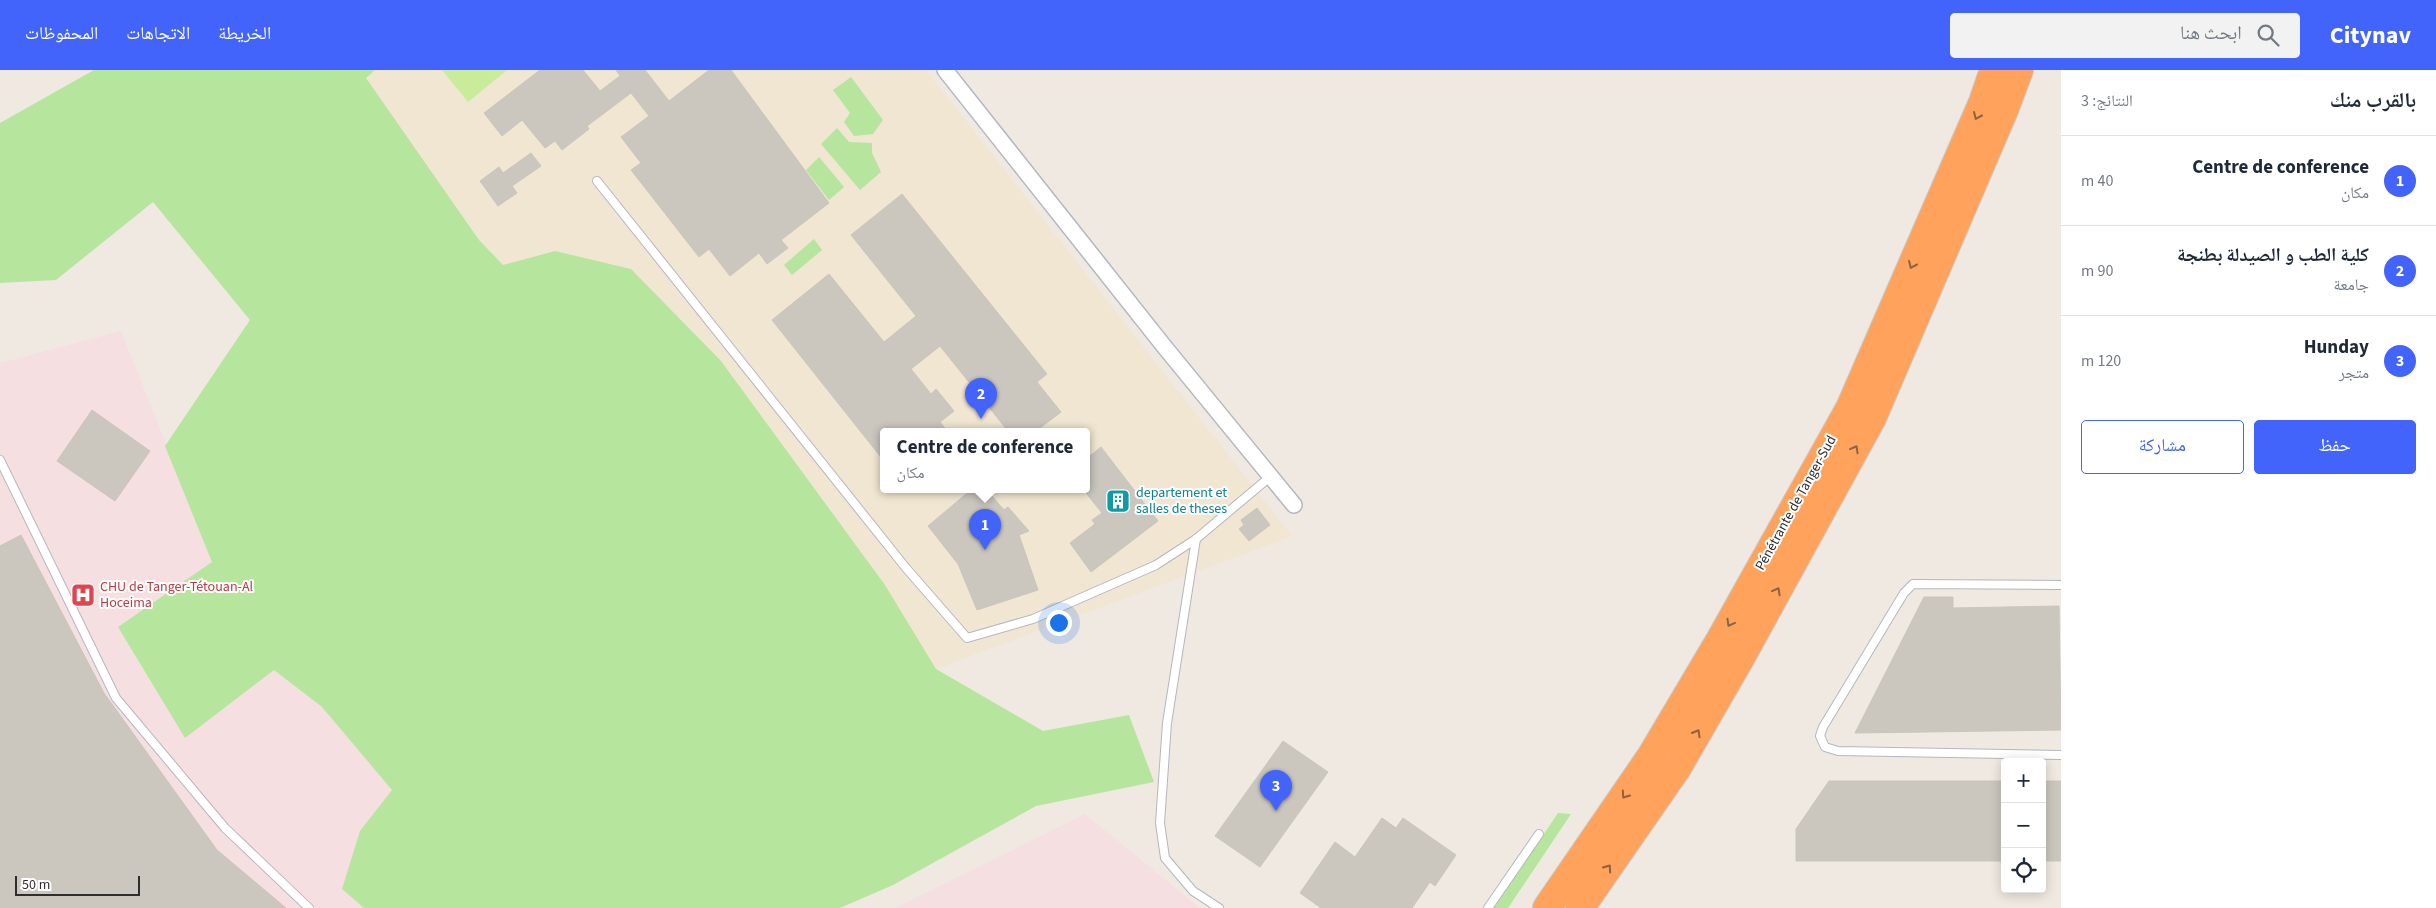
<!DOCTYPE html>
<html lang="ar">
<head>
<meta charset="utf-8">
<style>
	body { margin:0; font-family:"Source Sans 3","Noto Naskh Arabic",sans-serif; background:#f2f2f3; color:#1f2937; direction:rtl }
	.controls { position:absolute; right:15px; bottom:15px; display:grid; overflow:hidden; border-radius:5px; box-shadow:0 2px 12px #0003 }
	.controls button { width:45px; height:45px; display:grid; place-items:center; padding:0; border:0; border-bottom:1px solid #e0e1e3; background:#fff; color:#1f2937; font:25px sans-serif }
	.scale { position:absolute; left:15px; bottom:12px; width:125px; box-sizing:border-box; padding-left:5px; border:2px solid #2e2e2e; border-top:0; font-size:14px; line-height:18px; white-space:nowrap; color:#2e2e2e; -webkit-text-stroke:4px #fff; paint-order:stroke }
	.you { position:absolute; left:1058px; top:552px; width:18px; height:18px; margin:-12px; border:4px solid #fff; border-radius:50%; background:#1a73e8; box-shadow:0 0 0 8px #1a73e833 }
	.badge { display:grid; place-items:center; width:32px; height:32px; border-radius:50%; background:#4264fb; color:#fff; font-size:16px; font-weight:700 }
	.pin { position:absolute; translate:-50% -41px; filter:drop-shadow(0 1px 2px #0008) }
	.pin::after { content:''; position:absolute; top:26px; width:18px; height:15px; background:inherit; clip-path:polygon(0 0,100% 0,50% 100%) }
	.popup { position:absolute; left:880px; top:358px; width:210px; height:65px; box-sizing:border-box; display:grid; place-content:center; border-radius:5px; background:#fff; filter:drop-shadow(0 1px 4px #0005); font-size:16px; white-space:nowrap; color:#747a83 }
	.popup b { font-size:19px; color:#1f2937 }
	.popup::after { content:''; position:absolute; left:50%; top:100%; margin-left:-10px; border:10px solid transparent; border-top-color:#fff }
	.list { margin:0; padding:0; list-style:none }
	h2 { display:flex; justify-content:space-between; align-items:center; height:65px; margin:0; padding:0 20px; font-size:21px }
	h2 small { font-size:16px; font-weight:400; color:#747a83 }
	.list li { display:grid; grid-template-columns:32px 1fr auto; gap:15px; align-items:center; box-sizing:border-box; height:90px; padding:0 20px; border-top:1px solid #e0e1e3 }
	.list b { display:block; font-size:19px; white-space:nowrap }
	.list p { margin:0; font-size:16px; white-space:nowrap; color:#747a83 }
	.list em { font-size:16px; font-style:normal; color:#747a83 }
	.actions { display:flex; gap:10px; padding:15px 20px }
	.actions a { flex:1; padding:11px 0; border:1px solid #4264fb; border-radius:5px; text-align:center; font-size:18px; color:#4264fb }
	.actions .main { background:#4264fb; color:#fff }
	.icon { flex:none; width:28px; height:28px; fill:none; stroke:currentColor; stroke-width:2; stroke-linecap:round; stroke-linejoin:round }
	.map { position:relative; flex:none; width:2061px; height:838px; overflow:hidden; direction:ltr }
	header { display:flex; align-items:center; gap:30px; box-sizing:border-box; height:70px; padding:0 25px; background:#4264fb; color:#fff }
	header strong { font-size:24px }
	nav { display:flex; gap:28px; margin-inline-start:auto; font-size:18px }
	.search { width:350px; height:45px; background:#f2f2f3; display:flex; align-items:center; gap:12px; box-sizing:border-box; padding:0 18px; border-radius:5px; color:#747a83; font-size:19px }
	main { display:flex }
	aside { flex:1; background:#fff }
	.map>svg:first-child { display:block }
	.education { fill:#f0e6d1; fill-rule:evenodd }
	.medical { fill:#f5dfe0 }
	.green { fill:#b6e59e }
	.pitch { fill:#c9ec9a }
	.building { fill:#cbc7bf; stroke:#cbc5ba }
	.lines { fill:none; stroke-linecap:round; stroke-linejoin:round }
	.lane-casing { stroke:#b4b7c1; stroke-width:10 }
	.street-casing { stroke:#b4b7c1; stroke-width:18 }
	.highway-casing { stroke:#c9c9c9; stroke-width:30 }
	.lane { stroke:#fff; stroke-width:8 }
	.street { stroke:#fff; stroke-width:15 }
	.highway { stroke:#ffa35c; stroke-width:28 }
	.oneway { stroke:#8c6343 }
	.labels { text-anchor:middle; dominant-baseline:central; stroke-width:4; stroke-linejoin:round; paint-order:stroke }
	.culture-label { font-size:14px; fill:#0d838f; stroke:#fff; text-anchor:start }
	.street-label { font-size:14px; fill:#2e2e2e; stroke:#fff }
	.health-label { font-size:14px; fill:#be3a42; stroke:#fff; text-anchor:start }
</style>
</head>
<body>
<header>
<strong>Citynav</strong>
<div class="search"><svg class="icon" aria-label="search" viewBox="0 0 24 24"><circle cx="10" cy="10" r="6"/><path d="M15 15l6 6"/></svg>ابحث هنا</div>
<nav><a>الخريطة</a><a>الاتجاهات</a><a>المحفوظات</a></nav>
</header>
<main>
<aside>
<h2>بالقرب منك<small>النتائج: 3</small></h2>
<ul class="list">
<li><span class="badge">1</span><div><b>Centre de conference</b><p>مكان</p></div><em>40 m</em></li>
<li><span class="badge">2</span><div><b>كلية الطب و الصيدلة بطنجة</b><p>جامعة</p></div><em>90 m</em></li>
<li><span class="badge">3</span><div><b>Hunday</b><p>متجر</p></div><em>120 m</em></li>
</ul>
<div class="actions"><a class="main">حفظ</a><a>مشاركة</a></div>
</aside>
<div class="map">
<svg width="2061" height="838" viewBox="0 0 2061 838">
	<rect width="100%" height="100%" fill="#efe9e1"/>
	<path class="education" d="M375,0H926L1292,466L936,599L885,515L721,291L555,181L503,195L479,170L365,8ZM884,361H1086V419H884Z"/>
	<g class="medical">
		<polygon points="121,261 213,492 118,557 185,668 274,600 322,637 424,757 458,838 0,838 0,293"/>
		<polygon points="1085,744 1200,838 895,838"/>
	</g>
	<g class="green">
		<polygon points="94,0 375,0 366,8 479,170 503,195 555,181 631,199 721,291 885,515 936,599 1043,661 1129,645 1154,712 1036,736 893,815 840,838 364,838 342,819 360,761 392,720 322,637 274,600 185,668 118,557 212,492 165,376 250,250 153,132 56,210 0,213 0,53"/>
		<polygon points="851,7 883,50 873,64 854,66 844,52 850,43 833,20"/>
		<polygon points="837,58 849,72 872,73 872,83 881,102 860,120 821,74"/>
		<polygon points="819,87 844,117 829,130 806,100"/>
		<polygon points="814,169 822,180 792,205 784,195"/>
		<polygon points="1558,743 1571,744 1508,838 1494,838"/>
	</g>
	<polygon class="pitch" points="442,0 507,0 468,32"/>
	<g class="building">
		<polygon points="540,0 583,0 600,21 620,6 616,0 645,0 669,31 709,0 731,0 829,133 781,170 788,178 767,194 759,183 730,206 709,179 699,187 631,100 641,93 621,67 649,46 631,23 587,56 589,59 562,80 555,71 545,78 522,50 502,66 484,43"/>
		<polygon points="531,83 541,96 512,116 517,123 498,136 480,111 499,97 503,103"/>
		<polygon points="902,124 1047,304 1037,312 1061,342 1036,361 1008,361 940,276 911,299 931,324 936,319 954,341 940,352 947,361 884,361 884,391 772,250 829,204 884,272 916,246 851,165"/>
		<polygon points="92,340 150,381 115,431 57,391"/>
		<polygon points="1101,377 1158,451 1091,502 1070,473 1095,454 1092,450 1102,443 1086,423 1086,389"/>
		<polygon points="972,419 986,419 1004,440 1008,437 1029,461 1019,465 1038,520 977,540 958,494 928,456"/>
		<polygon points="1257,438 1270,455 1249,471 1239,459 1244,455 1241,450"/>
		<polygon points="21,465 104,623 217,780 286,838 0,838 0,476"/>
		<polygon points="1924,527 1953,527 1953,538 2059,536 2061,660 1855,663"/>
		<polygon points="1283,671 1328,702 1260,797 1215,766"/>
		<polygon points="1829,711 2005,711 2005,791 1796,791 1796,759"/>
		<rect x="2042" y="711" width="19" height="80"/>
		<polygon points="1382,748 1396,758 1403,748 1456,785 1435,816 1430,812 1412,838 1321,838 1300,823 1335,772 1355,787"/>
	</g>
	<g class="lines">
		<g class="lane-casing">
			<g id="lane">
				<polyline points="597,111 906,498 967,568 1033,549 1156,495 1196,469 1271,406"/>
				<polyline points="0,390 116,628 225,758 309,838"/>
				<polyline points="1196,469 1167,653 1160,753 1165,788 1193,821 1219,838"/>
				<polyline points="2061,515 1913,514 1904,523 1823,657 1820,666 1825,677 1838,681 2061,685"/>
				<polyline points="1488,838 1539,764"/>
			</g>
		</g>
		<g class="street-casing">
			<polyline id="street" points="945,0 1163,275 1294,435"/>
		</g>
		<g class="highway-casing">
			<g id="highway">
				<polyline points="1547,838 1652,685 1719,572 1850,338 1983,32 1994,0"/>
				<polyline points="1580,838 1677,698 1741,587 1872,348 2004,40 2019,0"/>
			</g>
		</g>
		<use href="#lane" class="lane"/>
		<use href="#street" class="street"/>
		<use href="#highway" class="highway"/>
	</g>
	<defs><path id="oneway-chevron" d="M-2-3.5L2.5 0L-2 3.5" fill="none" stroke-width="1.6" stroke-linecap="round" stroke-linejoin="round" transform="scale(1.25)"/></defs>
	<g class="oneway">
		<use href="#oneway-chevron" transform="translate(1977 46) rotate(114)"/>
		<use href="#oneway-chevron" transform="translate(1912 195) rotate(114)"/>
		<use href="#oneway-chevron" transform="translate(1855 379) rotate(-61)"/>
		<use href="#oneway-chevron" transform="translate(1777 521) rotate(-61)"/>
		<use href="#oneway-chevron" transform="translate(1730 553) rotate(119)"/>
		<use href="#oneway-chevron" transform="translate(1697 663) rotate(-60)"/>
		<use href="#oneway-chevron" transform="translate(1625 725) rotate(125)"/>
		<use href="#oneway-chevron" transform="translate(1608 798) rotate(-55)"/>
	</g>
	<defs>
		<g id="building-square" transform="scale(1.25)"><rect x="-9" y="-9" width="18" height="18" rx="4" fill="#0f9aa8" stroke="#fff"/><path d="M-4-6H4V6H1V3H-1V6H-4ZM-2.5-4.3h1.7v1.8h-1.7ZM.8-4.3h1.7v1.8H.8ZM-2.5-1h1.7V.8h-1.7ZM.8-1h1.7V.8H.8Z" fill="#fff"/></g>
		<g id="hospital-square" transform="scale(1.25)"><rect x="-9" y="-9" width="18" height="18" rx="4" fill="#e0444e" stroke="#fff"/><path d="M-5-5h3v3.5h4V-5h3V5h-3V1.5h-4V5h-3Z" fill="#fff"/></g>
	</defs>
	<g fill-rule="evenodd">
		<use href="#building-square" x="1118" y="431"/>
		<use href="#hospital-square" x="83" y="525"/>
	</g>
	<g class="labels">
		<g class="culture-label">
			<text x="1136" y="423">departement et<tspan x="1136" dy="16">salles de theses</tspan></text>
		</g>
		<g class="street-label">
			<text transform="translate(1796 433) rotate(-61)">Pénétrante de Tanger-Sud</text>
		</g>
		<g class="health-label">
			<text x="100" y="517">CHU de Tanger-Tétouan-Al<tspan x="100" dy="16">Hoceima</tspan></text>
		</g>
	</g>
</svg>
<div class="controls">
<button>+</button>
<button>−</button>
<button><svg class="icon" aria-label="locate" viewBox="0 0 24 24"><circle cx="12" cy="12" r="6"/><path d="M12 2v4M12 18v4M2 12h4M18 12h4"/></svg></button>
</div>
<div class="scale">50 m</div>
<div class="you"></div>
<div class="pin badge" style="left:985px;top:480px">1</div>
<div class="popup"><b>Centre de conference</b>مكان</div>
<div class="pin badge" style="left:981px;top:349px">2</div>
<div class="pin badge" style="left:1276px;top:741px">3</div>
</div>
</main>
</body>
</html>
